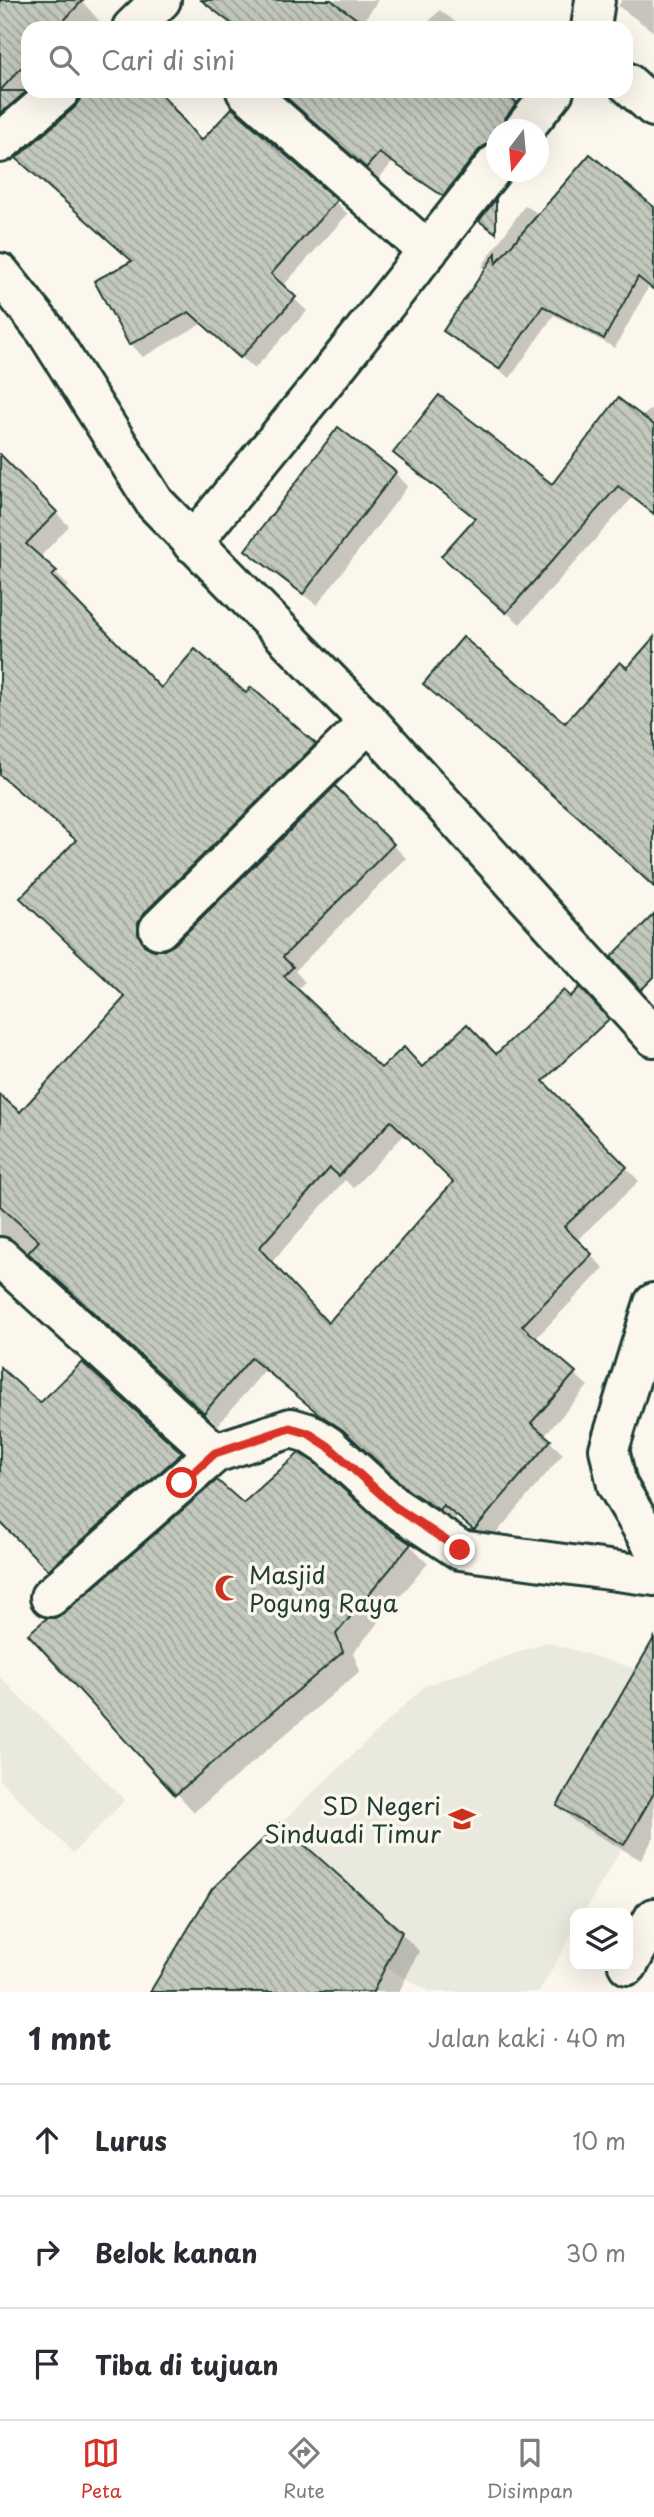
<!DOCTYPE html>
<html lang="id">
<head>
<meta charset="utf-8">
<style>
	body { margin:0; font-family:"Playpen Sans",sans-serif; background:#f7f7f7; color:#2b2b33 }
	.controls { position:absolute; right:21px; bottom:21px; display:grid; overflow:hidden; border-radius:14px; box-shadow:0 7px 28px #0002 }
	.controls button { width:63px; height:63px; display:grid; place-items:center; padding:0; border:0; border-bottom:2px solid #e1e1e2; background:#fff; color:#2b2b33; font:35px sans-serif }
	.compass { position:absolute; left:486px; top:119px; width:63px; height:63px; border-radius:50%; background:#fff; box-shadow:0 7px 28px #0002; rotate:196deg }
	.stop { position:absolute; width:21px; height:21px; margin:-16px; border:5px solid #d93025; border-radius:50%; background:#fff }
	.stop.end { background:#d93025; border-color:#fff; box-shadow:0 2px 7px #0008 }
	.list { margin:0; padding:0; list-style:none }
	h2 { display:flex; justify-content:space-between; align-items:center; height:91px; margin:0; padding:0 28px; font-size:30px }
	h2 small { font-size:23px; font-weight:400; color:#7c7c81 }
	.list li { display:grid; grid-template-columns:46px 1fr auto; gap:21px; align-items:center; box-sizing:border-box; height:112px; padding:0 28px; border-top:2px solid #e1e1e2 }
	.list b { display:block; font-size:26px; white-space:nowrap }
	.list em { font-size:23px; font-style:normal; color:#7c7c81 }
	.icon { flex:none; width:38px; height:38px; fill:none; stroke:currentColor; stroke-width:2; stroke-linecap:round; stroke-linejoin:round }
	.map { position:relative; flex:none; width:654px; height:1992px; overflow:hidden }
	.search { position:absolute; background:#fff; box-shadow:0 7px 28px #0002; left:21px; right:21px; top:21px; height:77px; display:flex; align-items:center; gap:18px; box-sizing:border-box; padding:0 24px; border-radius:21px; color:#7c7c81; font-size:26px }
	.sheet { height:427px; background:#fff }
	nav { display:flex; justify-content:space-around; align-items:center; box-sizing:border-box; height:98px; border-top:2px solid #e1e1e2; background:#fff; font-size:19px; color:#7c7c81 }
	nav a { display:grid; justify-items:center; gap:4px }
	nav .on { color:#d93025 }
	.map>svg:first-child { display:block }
	.built { fill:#eae9de }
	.shadow { fill:#0003; fill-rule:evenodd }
	.building { fill:url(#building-back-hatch); stroke:#1f3d34; stroke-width:2; fill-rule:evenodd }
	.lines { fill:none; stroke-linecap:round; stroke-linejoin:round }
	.street-casing { stroke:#1f3d34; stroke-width:44 }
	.street { stroke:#fbf7ec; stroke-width:38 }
	.route { stroke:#d93025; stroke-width:9 }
	.labels { text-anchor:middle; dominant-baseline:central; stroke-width:7; stroke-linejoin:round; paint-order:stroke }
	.poi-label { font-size:24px; fill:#1f3d34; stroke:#fbf7ec; text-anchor:start }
</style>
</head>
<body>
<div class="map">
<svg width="654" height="1992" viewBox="0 0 654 1992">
	<defs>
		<pattern id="building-back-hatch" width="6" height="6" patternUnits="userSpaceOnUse" patternTransform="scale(1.75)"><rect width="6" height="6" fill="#c4c9be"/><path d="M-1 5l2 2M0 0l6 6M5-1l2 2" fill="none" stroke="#9fa49b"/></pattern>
	</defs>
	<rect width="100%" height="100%" fill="#fbf7ec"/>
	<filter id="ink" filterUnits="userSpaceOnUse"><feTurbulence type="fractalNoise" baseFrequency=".0143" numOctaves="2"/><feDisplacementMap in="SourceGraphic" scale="14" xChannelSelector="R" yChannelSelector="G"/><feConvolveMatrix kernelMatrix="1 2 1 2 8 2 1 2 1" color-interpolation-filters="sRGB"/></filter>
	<g filter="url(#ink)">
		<g class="built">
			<polygon points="547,1642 636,1669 654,1680 654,1793 584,1913 575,1913 575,1929 539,1992 430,1992 385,1967 249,1853 425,1686"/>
			<polygon points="0,1677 125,1800 73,1853 0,1780"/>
		</g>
		<g class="shadow">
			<polygon points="0,0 81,0 105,28 28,28 28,91 53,91 0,138"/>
			<polygon points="202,0 378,0 359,28 235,28"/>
			<polygon points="622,0 654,0 654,32 618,6"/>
			<polygon points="440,10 463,28 423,28"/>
			<polygon points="83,91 158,91 202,142 293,163 348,214 282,287 307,311 254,369 203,323 143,357 131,344 96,282 134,262 76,108 83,98"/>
			<polygon points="363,91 532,91 516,130 496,130 496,158 455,206 392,163 379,178 337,141"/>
			<polygon points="525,205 540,215 654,209 654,290 649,286 615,348 554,315 510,378 455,341 445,330 487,271 482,266"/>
			<polygon points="654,406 654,515 632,498 520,624 482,591 507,543 408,465 396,453 517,534"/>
			<polygon points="339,430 395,473 408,486 317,605 260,563 247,550"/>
			<path d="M0,457L69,526L39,558L69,586L65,590L162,690L246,695L315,745L328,758L150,938L152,951L166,952L175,946L335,789L406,858L295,971L305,982L296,990L381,1070L423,1069L496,1056L516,1055L639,1181L576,1241L604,1268L535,1339L588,1386L544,1436L563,1454L489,1542L457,1517L453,1522L424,1503L358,1443L334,1427L265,1370L218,1425L30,1254L20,1249H10L0,1240V1097L20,1114L127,998L77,841L0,775ZM406,1133L455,1182L328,1325L271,1263L345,1180L353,1188Z"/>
			<polygon points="654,640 654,854 638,871 425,684 565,726 627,670"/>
			<polygon points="0,1370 40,1405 181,1454 196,1469 64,1584 0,1519"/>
			<polygon points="243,1505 379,1525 410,1545 428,1563 353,1653 360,1671 194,1812 30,1634"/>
			<polygon points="654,1682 654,1837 641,1860 575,1822 559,1806"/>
			<polygon points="401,1933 419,1951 399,1992 152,1992"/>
		</g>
		<g class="building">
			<polygon points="0,0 83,0 57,28 28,28 28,60 0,91"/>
			<polygon points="201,0 331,0 369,28 237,28"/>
			<polygon points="0,91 27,91 0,114"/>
			<polygon points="81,91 159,91 201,141 232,108 337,200 271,274 296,297 240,358 189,312 129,345 94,281 132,261 16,158 74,108 80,99"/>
			<polygon points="279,91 501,91 517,103 506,117 501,128 496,130 496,143 487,144 479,150 443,196 379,153 366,168"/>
			<polygon points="590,154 654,207 654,290 638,277 604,339 543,306 499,369 443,331 496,253 496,263"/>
			<polygon points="496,199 496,233 479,221"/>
			<polygon points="439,395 552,484 618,398 654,425 654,514 618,486 506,613 441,556 475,518 393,453"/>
			<polygon points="338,427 396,472 303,594 245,550"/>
			<path d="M0,454L57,512L26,544L57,571L52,576L161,688L195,649L246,693L251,687L316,744L144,913L138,923V934L144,945L153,950H164L174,945L335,786L394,844L283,957L293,967L284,976L381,1068L404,1047L422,1067L467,1024L496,1054L564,990L570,997L580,987L609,1019L543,1081L627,1167L564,1227L592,1254L522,1326L576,1372L531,1423L551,1440L474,1530L443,1505L439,1510L408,1490L343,1430L319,1414L251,1358L204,1413L28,1253L39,1241L0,1206V1095L20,1112L125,997L20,898L76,840L0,775ZM391,1121L453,1182L328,1323L259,1248L330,1168L339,1176Z"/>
			<polygon points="463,637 565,723 620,662 627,668 654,637 654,887 580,818 423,684"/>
			<polygon points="654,914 654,977 641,990 611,957"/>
			<polygon points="82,1362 182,1453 48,1570 0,1522 0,1367 40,1403"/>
			<polygon points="299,1453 315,1463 380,1523 411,1544 336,1634 343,1652 175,1795 28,1634 47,1618 55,1618 64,1613 217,1480 243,1503"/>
			<polygon points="654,1638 654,1793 624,1845 557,1806"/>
			<polygon points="280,1823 402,1932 373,1992 150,1992 212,1889"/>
		</g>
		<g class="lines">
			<g class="street-casing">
				<g id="street">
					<polyline points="132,28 161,0"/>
					<polyline points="591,28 595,0"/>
					<polyline points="626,82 654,107"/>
					<polyline points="246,91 428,251"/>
					<polyline points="523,130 554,91"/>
					<polyline points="0,143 60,91"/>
					<polyline points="0,273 46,331 155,503 369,722 654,1037"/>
					<polyline points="192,543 335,368 496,164"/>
					<polyline points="159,929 369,722"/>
					<polyline points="0,1257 215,1453 291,1428 308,1433 328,1446 395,1507 460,1550 654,1576"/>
					<polyline points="654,1303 609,1449 617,1485 654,1548"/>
					<polyline points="50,1597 215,1453"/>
					<polyline points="628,1965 654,1918"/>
				</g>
			</g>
			<use href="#street" class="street"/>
		</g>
	</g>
	<g class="lines" filter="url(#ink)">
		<polyline class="route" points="182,1483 215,1453 290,1428 308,1433 328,1446 395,1507 460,1550"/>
	</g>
	<defs>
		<g id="mosque-bare" transform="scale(2.1)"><path d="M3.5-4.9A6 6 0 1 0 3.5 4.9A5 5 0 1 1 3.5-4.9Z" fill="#c8321e" stroke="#fbf7ec" stroke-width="2.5" paint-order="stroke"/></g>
		<g id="school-bare" transform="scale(2.1)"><path d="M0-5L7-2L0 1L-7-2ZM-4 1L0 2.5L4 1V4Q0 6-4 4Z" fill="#c8321e" stroke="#fbf7ec" stroke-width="2.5" paint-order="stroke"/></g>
	</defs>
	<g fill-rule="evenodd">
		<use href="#mosque-bare" x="228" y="1588"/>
		<use href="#school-bare" x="462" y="1819"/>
	</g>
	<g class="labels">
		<g class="poi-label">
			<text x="249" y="1574">Masjid<tspan x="249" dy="28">Pogung Raya</tspan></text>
			<text x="441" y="1805" text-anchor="end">SD Negeri<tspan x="441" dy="28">Sinduadi Timur</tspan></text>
		</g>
	</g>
</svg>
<div class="controls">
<button><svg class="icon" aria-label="layers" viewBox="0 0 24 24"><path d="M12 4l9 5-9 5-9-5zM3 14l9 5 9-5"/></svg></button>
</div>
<svg class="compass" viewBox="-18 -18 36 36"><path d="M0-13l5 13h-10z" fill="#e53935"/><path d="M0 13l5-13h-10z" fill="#7c7c81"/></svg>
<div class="stop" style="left:182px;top:1483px"></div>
<div class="stop end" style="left:460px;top:1550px"></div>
<div class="search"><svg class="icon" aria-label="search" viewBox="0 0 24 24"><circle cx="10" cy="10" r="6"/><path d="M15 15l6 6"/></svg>Cari di sini</div>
</div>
<section class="sheet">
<h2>1 mnt<small>Jalan kaki · 40 m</small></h2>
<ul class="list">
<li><svg class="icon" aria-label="ahead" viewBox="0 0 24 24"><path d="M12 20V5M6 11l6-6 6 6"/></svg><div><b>Lurus</b></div><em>10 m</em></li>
<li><svg class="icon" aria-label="right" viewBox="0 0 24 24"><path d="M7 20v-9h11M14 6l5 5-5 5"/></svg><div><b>Belok kanan</b></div><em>30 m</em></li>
<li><svg class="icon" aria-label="arrive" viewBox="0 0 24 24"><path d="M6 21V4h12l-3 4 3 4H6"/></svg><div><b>Tiba di tujuan</b></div></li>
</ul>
</section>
<nav>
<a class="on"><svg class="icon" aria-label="map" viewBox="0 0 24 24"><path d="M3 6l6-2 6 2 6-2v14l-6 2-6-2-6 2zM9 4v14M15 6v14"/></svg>Peta</a>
<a><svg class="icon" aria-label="directions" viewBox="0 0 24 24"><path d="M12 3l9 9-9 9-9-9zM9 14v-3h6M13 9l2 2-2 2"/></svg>Rute</a>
<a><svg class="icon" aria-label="saved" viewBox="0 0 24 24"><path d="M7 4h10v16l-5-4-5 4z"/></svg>Disimpan</a>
</nav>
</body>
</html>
